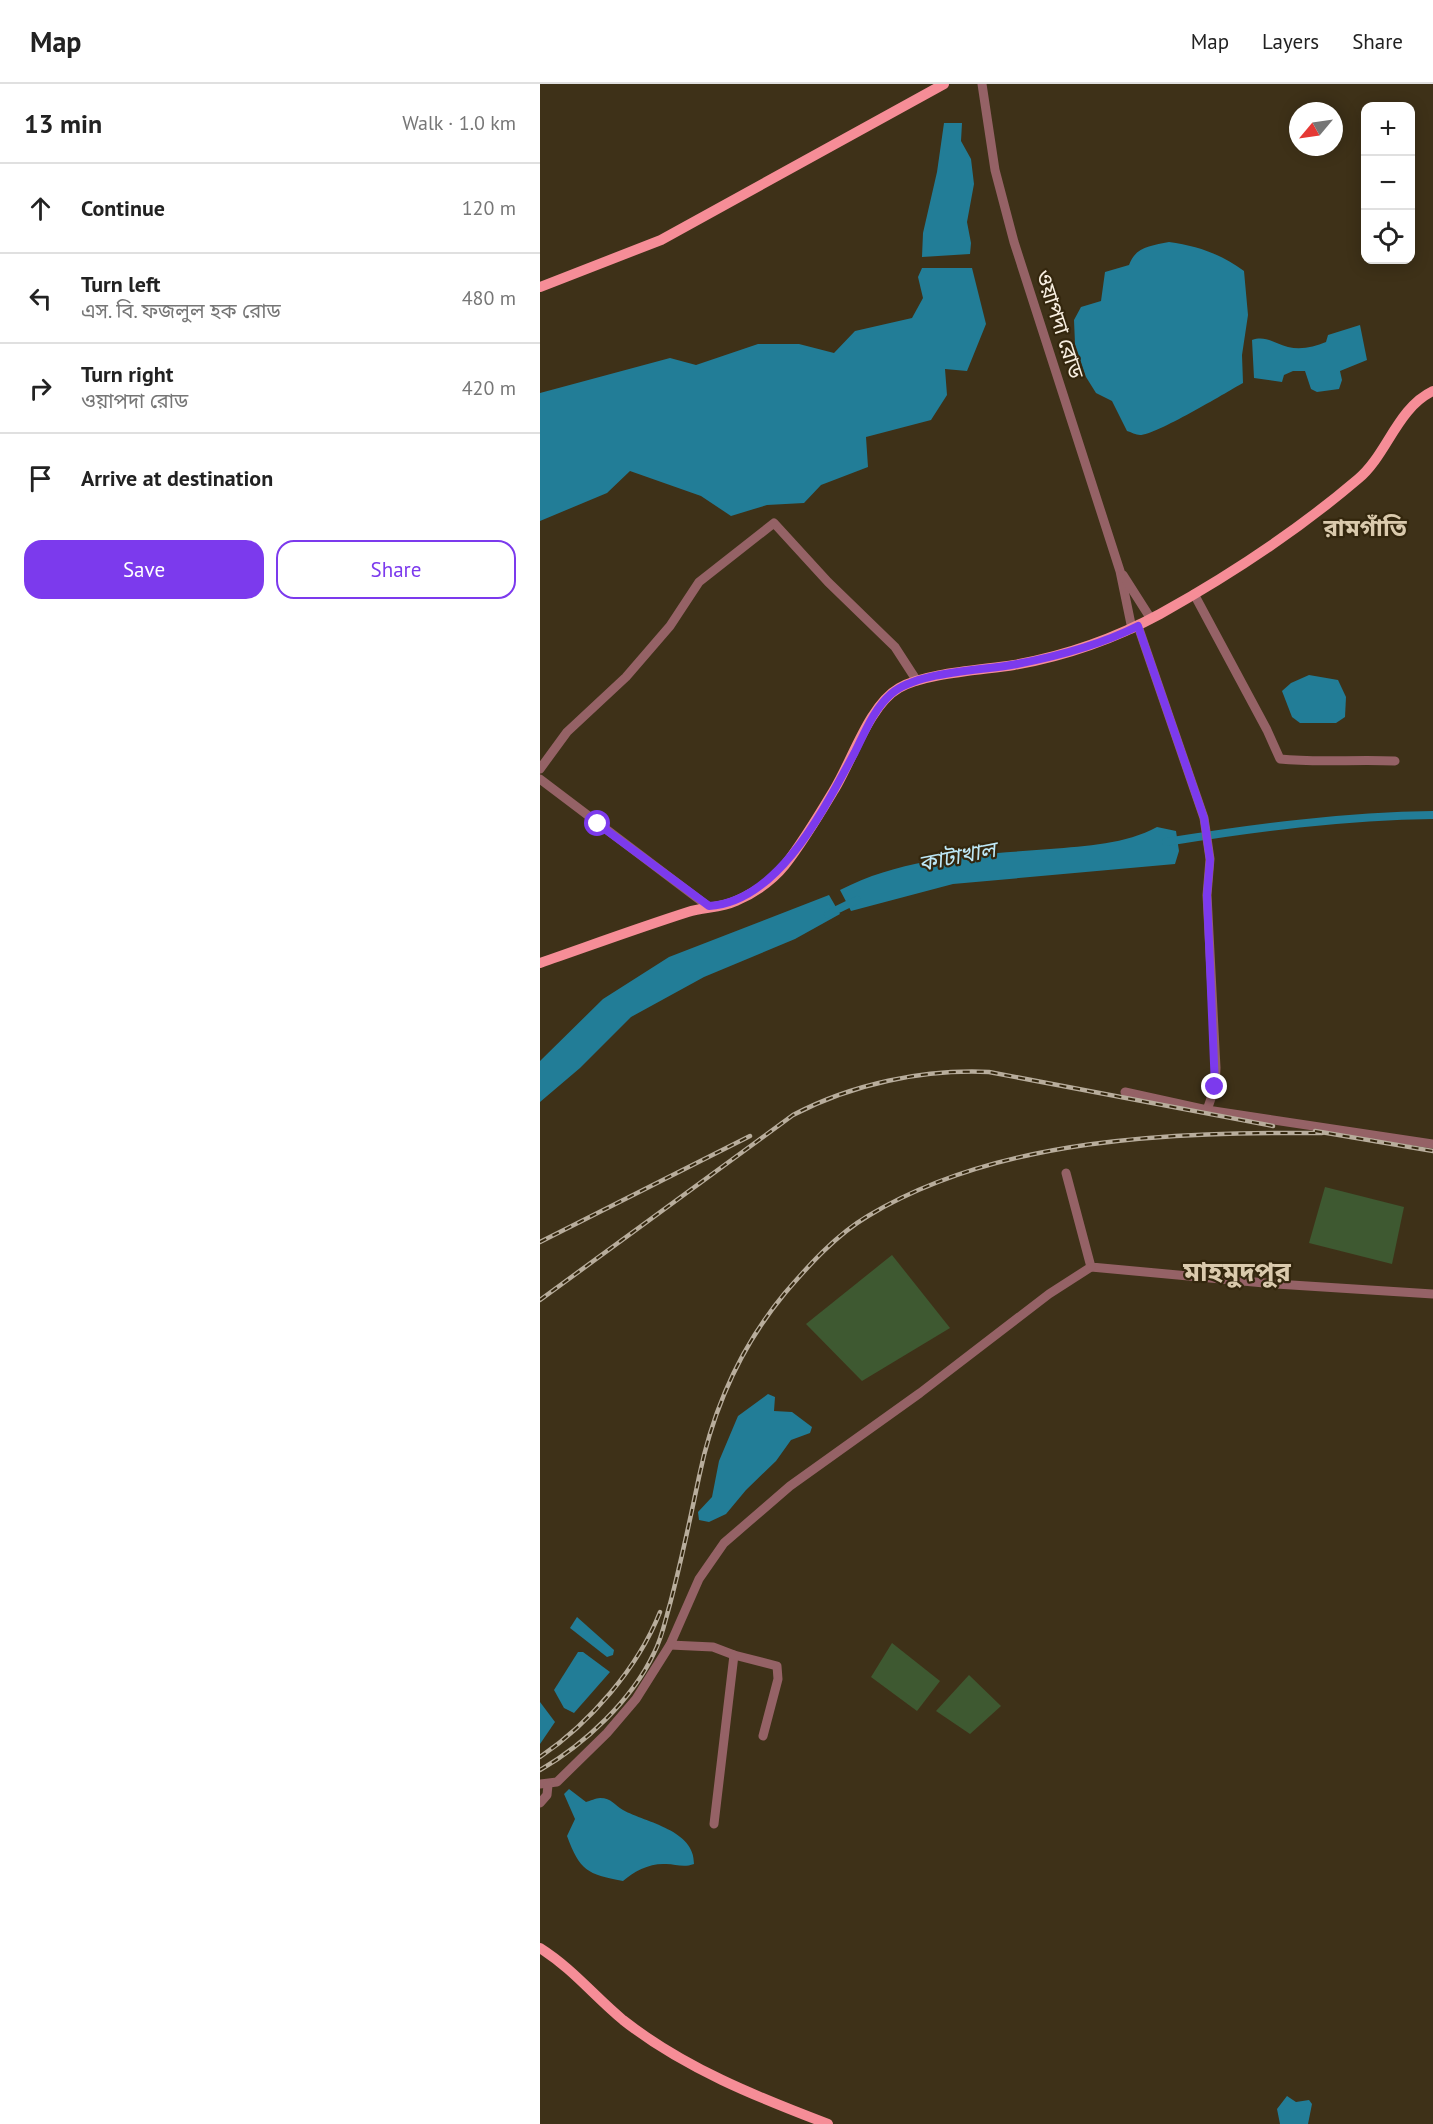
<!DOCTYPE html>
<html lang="en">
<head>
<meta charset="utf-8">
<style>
	body { margin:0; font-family:"PT Sans","Noto Sans Bengali",sans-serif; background:#f2f2f2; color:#222 }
	.controls { position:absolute; right:18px; top:18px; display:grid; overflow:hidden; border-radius:12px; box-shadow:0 3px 15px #0003 }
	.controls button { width:54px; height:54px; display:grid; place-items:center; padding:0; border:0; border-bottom:2px solid #e0e0e0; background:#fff; color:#222; font:30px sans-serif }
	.compass { position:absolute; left:749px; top:18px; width:54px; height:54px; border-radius:50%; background:#fff; box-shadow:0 3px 15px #0003; rotate:241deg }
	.stop { position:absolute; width:18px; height:18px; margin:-14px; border:4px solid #7c3aed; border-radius:50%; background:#fff }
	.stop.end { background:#7c3aed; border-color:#fff; box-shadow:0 2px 6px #0008 }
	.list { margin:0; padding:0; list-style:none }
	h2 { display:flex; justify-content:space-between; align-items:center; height:78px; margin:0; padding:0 24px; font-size:26px }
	h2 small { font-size:20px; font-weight:400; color:#767676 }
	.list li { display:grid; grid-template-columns:39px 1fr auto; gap:18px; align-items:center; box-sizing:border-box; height:90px; padding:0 24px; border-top:2px solid #e0e0e0 }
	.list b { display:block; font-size:22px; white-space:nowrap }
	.list p { margin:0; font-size:20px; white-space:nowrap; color:#767676 }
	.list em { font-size:20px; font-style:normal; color:#767676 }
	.actions { display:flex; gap:12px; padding:18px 24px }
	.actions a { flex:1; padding:14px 0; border:2px solid #7c3aed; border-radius:18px; text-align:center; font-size:21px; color:#7c3aed }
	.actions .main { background:#7c3aed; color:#fff }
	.icon { flex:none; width:33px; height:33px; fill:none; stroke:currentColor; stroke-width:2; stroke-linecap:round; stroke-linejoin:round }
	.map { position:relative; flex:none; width:893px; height:2040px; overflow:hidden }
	header { display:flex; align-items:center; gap:36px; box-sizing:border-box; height:84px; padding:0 30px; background:#fff; border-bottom:2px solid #e0e0e0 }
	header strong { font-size:28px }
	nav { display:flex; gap:33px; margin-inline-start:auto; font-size:21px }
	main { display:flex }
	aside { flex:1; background:#fff }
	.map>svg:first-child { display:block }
	.green { fill:#3e5931 }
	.water { fill:#227d97 }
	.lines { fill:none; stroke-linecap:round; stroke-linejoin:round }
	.canal { stroke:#227d97; stroke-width:8 }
	.minor { stroke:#956266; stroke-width:9 }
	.major { stroke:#f68d97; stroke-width:10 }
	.rail-casing { stroke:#b8ad9c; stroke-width:4.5 }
	.rail { stroke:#34270e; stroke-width:2; stroke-dasharray:7; stroke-linecap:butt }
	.route { stroke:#7c3aed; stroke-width:8 }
	.labels { text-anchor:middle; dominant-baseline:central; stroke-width:4.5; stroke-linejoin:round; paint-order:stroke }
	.street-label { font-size:21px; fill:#f8efe1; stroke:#34270e }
	.water-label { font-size:22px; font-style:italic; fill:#bee8f7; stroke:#34270e }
	.quarter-label { font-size:24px; font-weight:bold; fill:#dacaad; stroke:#34270e }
	.district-label { font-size:27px; font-weight:bold; fill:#dacaad; stroke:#34270e }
</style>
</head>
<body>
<header>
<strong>Map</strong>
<nav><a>Map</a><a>Layers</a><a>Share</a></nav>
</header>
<main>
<aside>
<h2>13 min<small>Walk · 1.0 km</small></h2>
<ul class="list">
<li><svg class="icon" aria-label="ahead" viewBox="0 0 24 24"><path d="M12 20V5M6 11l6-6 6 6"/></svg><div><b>Continue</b></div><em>120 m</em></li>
<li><svg class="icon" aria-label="left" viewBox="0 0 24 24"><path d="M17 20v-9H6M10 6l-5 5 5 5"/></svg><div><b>Turn left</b><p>এস. বি. ফজলুল হক রোড</p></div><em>480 m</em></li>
<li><svg class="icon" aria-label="right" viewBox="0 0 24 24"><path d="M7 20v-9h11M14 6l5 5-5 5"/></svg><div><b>Turn right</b><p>ওয়াপদা রোড</p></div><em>420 m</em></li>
<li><svg class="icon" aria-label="arrive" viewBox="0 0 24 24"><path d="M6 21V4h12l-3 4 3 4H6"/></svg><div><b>Arrive at destination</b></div></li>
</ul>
<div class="actions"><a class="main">Save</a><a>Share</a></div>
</aside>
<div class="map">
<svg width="893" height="2040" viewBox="0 0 893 2040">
	<rect width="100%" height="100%" fill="#3e3118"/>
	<g class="green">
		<polygon points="785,1103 864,1123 852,1180 769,1159"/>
		<polygon points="352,1171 410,1244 322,1297 266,1240"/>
		<polygon points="352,1559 400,1597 377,1627 331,1593"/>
		<polygon points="429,1591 461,1622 430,1650 396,1627"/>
	</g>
	<g class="water">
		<polygon points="404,39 422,39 421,57 431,75 434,100 427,138 431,159 430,170 382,173 383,149 397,88"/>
		<path d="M629,158C658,162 681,170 704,187L708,231L702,271L703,299C685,309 616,351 600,351C596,351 591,348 587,347L572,317L556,309L546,293L535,260L534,236L541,223L561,217L565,188L589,181C596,162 611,162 629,158Z"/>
		<polygon points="382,184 432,184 446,240 427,287 405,285 407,311 391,336 326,353 328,383 281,401 264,419 227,421 191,432 161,412 90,387 67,409 0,437 0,309 130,274 156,281 218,260 259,260 294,269 315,247 372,234 383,214 378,193"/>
		<path d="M820,241L827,276L800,287L802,296L799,305L777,308L771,305L765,287H753L744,291L742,298L714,294L712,256C726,251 735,260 748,263C761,266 774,263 786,258L788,251Z"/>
		<polygon points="769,591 798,596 806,613 805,633 796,639 760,639 752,633 742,607 751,599"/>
		<path d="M617,743L636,747L639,767L635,780L413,800L311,827L300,806C366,772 438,771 510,765C546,762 586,760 617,743Z"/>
		<polygon points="289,811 300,830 255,855 164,893 91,933 40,984 0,1018 0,977 63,915 129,873"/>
		<polygon points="228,1310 235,1313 234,1327 252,1328 272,1343 270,1349 251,1356 236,1377 206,1406 186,1430 169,1438 159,1436 158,1428 172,1413 179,1377 198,1332"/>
		<polygon points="37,1533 74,1566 73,1571 67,1573 30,1544"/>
		<polygon points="38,1568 43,1568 70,1588 34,1629 24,1624 14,1606"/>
		<polygon points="0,1618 15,1638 0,1660"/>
		<path d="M29,1705L46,1718C50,1717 56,1714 60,1714C72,1714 74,1721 83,1726C107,1739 155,1746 154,1780C143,1784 136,1780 126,1780C110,1779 94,1787 83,1797C47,1790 40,1787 27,1752L35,1735L24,1710Z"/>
		<polygon points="747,2012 756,2018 769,2016 772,2020 768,2040 740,2040 737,2025"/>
	</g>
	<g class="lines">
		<g class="canal">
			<path d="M626,758C714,744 804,732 893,731"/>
			<polyline points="288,830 317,816"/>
		</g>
		<g class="minor">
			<polyline points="442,0 455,86 474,158 580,487 592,545"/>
			<polyline points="583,491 611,535"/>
			<path d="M654,510L727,646L740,675C778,679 816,675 855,677"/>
			<polyline points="598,542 664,734 670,775 667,811 676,984 675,1003 667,1026"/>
			<polyline points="0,685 27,648 86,593 130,542 159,498 234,439 288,498 355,563 377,597"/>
			<polyline points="0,695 169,823"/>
			<polyline points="585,1008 667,1026 893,1060"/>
			<polyline points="526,1089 551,1183 736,1200 893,1210"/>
			<polyline points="130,1561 173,1563 194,1571 174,1740"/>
			<polyline points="194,1571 237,1582 238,1595 223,1652"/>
			<polyline points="0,1700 17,1698 67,1649 96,1615 130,1561 159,1495 184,1459 250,1402 380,1309 509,1210 551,1183"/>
			<polyline points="0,1719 7,1711 8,1701"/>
		</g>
		<g class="major">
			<polyline points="0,203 121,156 404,0"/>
			<path d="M0,879C49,862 98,844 148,828C163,823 181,824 196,817C214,809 233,796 245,781C263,758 279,731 294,706C312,677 329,621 359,604C385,589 443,586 474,581C525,572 574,555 620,530C690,491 757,447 818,395C847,371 857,324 893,307"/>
			<path d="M0,1864C33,1885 54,1912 83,1936C144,1984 217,2013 288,2040"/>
		</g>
		<g class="rail-casing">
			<g id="rail">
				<polyline points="775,1047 893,1067"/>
				<polyline points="0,1158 210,1052"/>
				<path d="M0,1216L253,1031C312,1000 383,985 449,988L733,1042"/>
				<path d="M0,1673C50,1639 98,1584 120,1528"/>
				<path d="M0,1686C45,1660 92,1616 114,1569C122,1554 125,1537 130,1520C141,1478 150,1436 159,1393C173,1325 201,1262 245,1209C269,1181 296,1151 328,1132C459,1053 634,1048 782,1049"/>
			</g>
		</g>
		<use href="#rail" class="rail"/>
	</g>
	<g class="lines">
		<path class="route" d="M58,740L169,822C239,818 285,723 315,668C325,648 334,625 351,610C377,587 442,587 477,580C519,572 560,561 598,542L664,734L670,776L667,811L675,1003"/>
	</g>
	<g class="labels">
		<g class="street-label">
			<text transform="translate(520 240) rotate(72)">ওয়াপদা রোড</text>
		</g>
		<g class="water-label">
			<text transform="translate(417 772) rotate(-11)">কাটাখাল</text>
		</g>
		<g class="quarter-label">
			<text x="825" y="443">রামগাঁতি</text>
		</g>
		<g class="district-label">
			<text x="697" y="1187">মাহমুদপুর</text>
		</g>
	</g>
</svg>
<div class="controls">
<button>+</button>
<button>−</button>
<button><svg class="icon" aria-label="locate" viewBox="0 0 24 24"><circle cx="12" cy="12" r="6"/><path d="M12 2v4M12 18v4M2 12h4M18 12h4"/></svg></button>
</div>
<svg class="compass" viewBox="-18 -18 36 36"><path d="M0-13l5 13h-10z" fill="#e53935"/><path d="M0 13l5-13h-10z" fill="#767676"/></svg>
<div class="stop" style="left:58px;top:740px"></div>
<div class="stop end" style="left:675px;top:1003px"></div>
</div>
</main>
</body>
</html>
